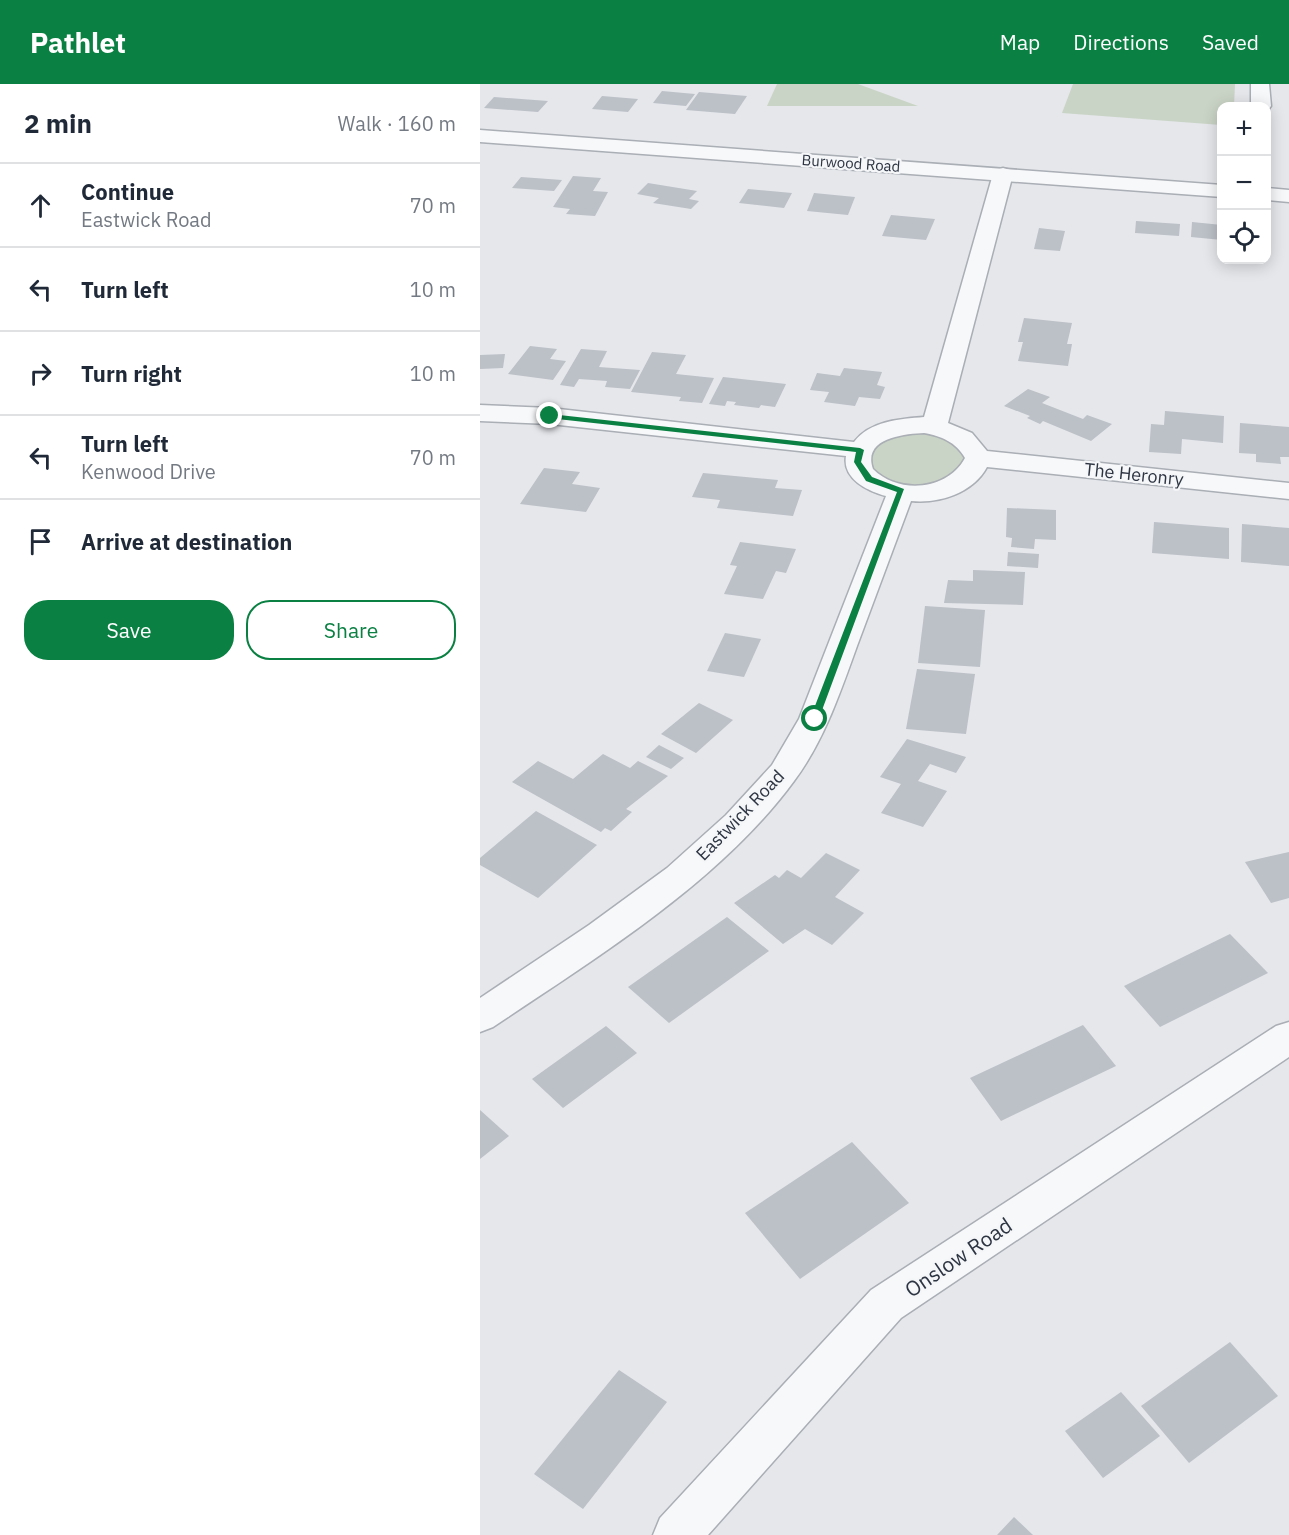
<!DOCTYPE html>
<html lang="en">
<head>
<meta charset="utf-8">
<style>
	body { margin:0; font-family:"IBM Plex Sans",sans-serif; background:#f2f2f3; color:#1f2937 }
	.controls { position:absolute; right:18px; top:18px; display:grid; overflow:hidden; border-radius:12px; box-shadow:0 3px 15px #0003 }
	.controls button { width:54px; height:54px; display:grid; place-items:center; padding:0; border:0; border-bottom:2px solid #e0e1e3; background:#fff; color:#1f2937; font:30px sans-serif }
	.stop { position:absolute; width:18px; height:18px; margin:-14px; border:4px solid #0b8043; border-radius:50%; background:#fff }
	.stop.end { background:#0b8043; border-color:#fff; box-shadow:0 2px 6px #0008 }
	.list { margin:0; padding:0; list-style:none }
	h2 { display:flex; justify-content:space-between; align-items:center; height:78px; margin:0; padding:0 24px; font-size:26px }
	h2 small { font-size:20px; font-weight:400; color:#747a83 }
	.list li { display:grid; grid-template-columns:39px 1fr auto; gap:18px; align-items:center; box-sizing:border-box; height:84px; padding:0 24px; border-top:2px solid #e0e1e3 }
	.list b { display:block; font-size:22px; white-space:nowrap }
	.list p { margin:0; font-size:20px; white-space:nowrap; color:#747a83 }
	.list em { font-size:20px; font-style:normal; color:#747a83 }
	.actions { display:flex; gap:12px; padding:18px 24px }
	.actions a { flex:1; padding:14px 0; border:2px solid #0b8043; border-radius:24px; text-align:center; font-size:21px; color:#0b8043 }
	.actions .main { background:#0b8043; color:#fff }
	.icon { flex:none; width:33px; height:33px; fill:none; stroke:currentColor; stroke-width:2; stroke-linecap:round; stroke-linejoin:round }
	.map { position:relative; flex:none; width:809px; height:1451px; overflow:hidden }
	header { display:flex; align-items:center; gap:36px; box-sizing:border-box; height:84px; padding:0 30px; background:#0b8043; color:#fff }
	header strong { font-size:28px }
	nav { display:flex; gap:33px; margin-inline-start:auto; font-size:21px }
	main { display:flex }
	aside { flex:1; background:#fff }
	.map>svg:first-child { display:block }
	.green { fill:#cad4c6 }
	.building { fill:#bcc0c7 }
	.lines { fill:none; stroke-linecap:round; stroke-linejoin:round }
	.minor-casing { stroke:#aaaeb5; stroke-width:3 }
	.tertiary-casing { stroke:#aaaeb5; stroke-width:3 }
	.minor { fill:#f7f8fa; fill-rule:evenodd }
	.tertiary { fill:#f7f8fa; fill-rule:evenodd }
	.route { fill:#0b8043 }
	.labels { text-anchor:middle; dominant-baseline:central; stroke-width:4.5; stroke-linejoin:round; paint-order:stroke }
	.far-street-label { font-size:15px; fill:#2d3442; stroke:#f4f6f8 }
	.street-label { font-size:18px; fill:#2d3442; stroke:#f4f6f8 }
	.near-street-label { font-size:21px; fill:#2d3442; stroke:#f4f6f8 }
</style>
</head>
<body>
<header>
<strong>Pathlet</strong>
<nav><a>Map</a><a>Directions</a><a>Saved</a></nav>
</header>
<main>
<aside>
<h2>2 min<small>Walk · 160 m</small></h2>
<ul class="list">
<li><svg class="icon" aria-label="ahead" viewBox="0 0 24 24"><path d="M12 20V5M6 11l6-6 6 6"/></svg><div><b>Continue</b><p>Eastwick Road</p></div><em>70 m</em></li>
<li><svg class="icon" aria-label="left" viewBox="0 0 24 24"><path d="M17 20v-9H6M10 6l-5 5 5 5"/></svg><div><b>Turn left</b></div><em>10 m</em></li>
<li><svg class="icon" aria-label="right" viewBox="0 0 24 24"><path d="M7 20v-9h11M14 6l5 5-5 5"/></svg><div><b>Turn right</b></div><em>10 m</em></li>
<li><svg class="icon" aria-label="left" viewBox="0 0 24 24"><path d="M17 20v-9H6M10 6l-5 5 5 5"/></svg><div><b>Turn left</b><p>Kenwood Drive</p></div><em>70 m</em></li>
<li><svg class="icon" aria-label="arrive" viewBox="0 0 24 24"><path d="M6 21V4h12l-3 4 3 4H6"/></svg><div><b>Arrive at destination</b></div></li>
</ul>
<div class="actions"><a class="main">Save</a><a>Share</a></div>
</aside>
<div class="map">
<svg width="809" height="1451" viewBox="0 0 809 1451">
	<rect width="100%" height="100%" fill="#e5e7eb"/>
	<g class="green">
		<polygon points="297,0 378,0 438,22 287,22"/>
		<polygon points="593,0 755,0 754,22 742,22 741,41 582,29"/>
		<path d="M421,347C448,348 481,346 487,379C482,385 477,393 471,397C445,412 407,401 387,382C389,361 403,355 421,347Z"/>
	</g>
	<g class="building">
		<polygon points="182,7 215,10 206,22 173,19"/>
		<polygon points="219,8 267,12 255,30 206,26"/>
		<polygon points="122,12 158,15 148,28 112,25"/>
		<polygon points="14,13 68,17 58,28 4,24"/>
		<polygon points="93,92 121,94 113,107 128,108 115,132 86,130 90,125 73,123"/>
		<polygon points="41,93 82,96 74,107 32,104"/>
		<polygon points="168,99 217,107 209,115 219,117 211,125 173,119 179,114 157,110"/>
		<polygon points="268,105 312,109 304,124 259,119"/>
		<polygon points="334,109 375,113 368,131 327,127"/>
		<polygon points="411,131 455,135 446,156 402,152"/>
		<polygon points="656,137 700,140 699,152 655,149"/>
		<polygon points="712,138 742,141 742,156 711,153"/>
		<polygon points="559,144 585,147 580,167 554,165"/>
		<polygon points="544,234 592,239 587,260 592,260 588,282 538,277 543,258 538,258"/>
		<polygon points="50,262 77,265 70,275 86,277 73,296 28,290"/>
		<polygon points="101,265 127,267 119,283 160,286 150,305 125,303 127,297 99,295 94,303 80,301"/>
		<polygon points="172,268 206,271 196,290 234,294 222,319 199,317 201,313 151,308"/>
		<polygon points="25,270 23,284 0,285 0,271"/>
		<polygon points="364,284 402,288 397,301 405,303 400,315 379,313 375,322 344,318 349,308 330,306 337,289 360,292"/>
		<polygon points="243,293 306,300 295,323 281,321 279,324 254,321 256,318 247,317 245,322 229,320"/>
		<polygon points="548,305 570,313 562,319 603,335 607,331 632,340 611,357 563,337 560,340 547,334 550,332 524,322"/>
		<polygon points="685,327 744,332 743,359 702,355 701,370 669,368 671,340 684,341"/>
		<polygon points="760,339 809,343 809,373 800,373 801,380 776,378 776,370 759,369"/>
		<polygon points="64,384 100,388 92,400 120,404 106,428 40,420"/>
		<polygon points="223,389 298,396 295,404 322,406 313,432 237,424 240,416 212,413"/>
		<polygon points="527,424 576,426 576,456 555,455 554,465 531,463 532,454 526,453"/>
		<polygon points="674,438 749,444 749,475 672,469"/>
		<polygon points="762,440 809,444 809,482 761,478"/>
		<polygon points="260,458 316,465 306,489 296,487 283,515 244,510 257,482 250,481"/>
		<polygon points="528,468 559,470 558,484 527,482"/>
		<polygon points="493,486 545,488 543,521 464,519 468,496 493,497"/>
		<polygon points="445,522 505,526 500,583 438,579"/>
		<polygon points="245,549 281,555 264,593 227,587"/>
		<polygon points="437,585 495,590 486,650 426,645"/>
		<polygon points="219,619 253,636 216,669 181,650"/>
		<polygon points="427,655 486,673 476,689 450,680 438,697 467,707 443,743 401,729 421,700 400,693"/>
		<polygon points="179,661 204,674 191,685 166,673"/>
		<polygon points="123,670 150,684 158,677 188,692 146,725 152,728 131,747 125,744 121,748 32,698 58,677 93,695"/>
		<polygon points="56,727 117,761 58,814 0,781 0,774"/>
		<polygon points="809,768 809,814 791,819 765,778"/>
		<polygon points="346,769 380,786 355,813 384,829 352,861 325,845 303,860 254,819 295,791 299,794 307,786 321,794"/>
		<polygon points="247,833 289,867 189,939 148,903"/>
		<polygon points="750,850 788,889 680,943 644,902"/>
		<polygon points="603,941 636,982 521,1037 490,994"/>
		<polygon points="126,942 157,969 83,1024 52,995"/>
		<polygon points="0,1026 29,1052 0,1075"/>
		<polygon points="372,1058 429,1119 320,1195 265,1129"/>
		<polygon points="750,1258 798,1312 709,1379 661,1322"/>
		<polygon points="139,1286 187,1318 103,1425 54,1390"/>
		<polygon points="641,1308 680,1352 623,1394 585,1347"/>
		<polygon points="534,1433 553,1451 517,1451"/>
	</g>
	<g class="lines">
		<g class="minor-casing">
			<g id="minor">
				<polygon points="771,0 789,0 791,22 788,26 786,22 771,22"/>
				<path d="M523,84L530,86L533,90L468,339L492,349L507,367L809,399V415L507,383C493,409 459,420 431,417C413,465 395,514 377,562C360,609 344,657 314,697C240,798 116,874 13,943L0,948V914L109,841L187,784L246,731L292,681L319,635L406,412C388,407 362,395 366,372L70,340L0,337V321L70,324L374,358C390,337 419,335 444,333L513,90L516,86ZM444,349C461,352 476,358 485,374C468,406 419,411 393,385C382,354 424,350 444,349Z"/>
				<polygon points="809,938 809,973 421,1234 228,1451 173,1451 180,1434 391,1206 796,942"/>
			</g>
		</g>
		<g class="tertiary-casing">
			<g id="tertiary">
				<polygon points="0,46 742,101 742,113 0,58"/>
				<polygon points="786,104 809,106 809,118 786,116"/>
			</g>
		</g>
		<use href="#minor" class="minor"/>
		<use href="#tertiary" class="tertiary"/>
	</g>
	<polygon class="route" points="70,330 380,364 384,366 381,378 392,393 424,405 338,637 330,635 417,408 386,397 374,378 376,368 68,334"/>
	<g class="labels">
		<g class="far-street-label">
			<text transform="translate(371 79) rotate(4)">Burwood Road</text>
		</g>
		<g class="street-label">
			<text transform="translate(654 390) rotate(6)">The Heronry</text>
			<text transform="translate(260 731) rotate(-46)">Eastwick Road</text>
		</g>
		<g class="near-street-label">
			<text transform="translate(478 1173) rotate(-34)">Onslow Road</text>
		</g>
	</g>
</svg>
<div class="controls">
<button>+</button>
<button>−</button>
<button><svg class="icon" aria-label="locate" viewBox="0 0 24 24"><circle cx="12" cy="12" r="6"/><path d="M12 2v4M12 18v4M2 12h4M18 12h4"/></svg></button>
</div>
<div class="stop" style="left:335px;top:635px"></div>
<div class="stop end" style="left:70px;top:332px"></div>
</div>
</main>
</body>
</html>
